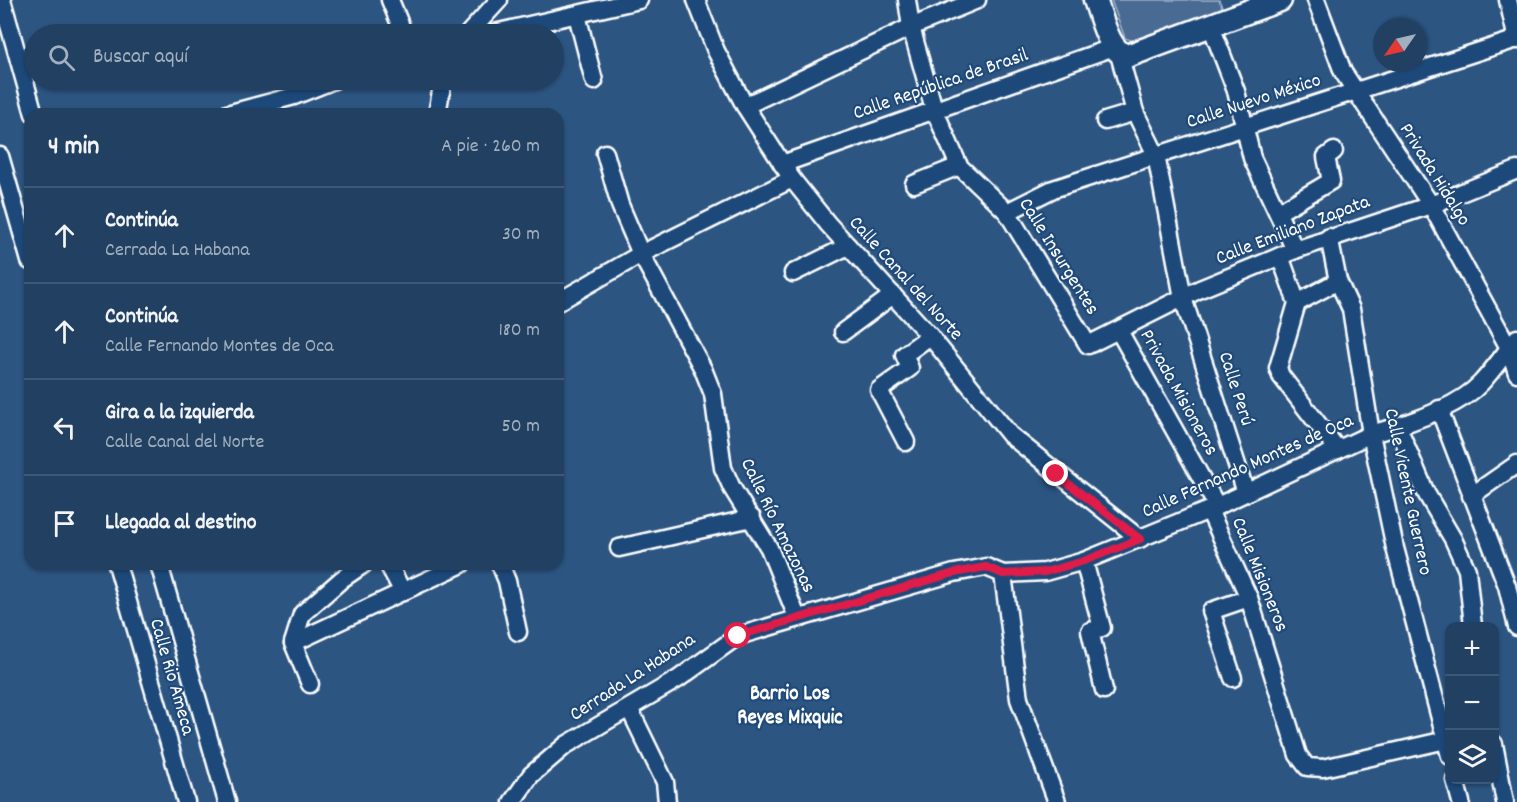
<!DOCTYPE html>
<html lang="es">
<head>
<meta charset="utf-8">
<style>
	body { margin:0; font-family:Dekko,sans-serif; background:#2d4b6b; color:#f1f3f6 }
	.controls { position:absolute; right:18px; bottom:18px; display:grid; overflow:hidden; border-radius:12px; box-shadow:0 2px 4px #0004 }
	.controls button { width:54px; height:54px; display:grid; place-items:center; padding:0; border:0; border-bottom:2px solid #3e5977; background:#214062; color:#f1f3f6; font:30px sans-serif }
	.compass { position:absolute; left:1373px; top:18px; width:54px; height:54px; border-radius:50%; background:#214062; box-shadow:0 2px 4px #0004; rotate:236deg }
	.stop { position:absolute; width:18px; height:18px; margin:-14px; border:4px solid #e11d48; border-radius:50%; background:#fff }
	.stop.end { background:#e11d48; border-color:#fff; box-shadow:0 2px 6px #0008 }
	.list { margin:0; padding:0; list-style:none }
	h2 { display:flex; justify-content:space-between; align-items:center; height:78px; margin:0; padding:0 24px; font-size:26px }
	h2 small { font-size:20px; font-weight:400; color:#a2afbe }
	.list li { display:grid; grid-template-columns:39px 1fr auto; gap:18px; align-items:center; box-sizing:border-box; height:96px; padding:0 24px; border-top:2px solid #3e5977 }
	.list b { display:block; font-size:22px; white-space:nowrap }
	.list p { margin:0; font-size:20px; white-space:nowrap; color:#a2afbe }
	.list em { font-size:20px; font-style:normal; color:#a2afbe }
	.icon { flex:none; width:33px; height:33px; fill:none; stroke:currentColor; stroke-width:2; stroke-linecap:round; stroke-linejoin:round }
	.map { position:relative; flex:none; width:1517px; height:802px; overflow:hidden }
	.search { position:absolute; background:#214062; box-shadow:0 2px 4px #0004; left:24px; top:24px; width:540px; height:66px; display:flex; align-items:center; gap:15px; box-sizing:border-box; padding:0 21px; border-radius:33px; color:#a2afbe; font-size:22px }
	.panel { position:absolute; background:#214062; box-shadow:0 2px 4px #0004; left:24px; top:108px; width:540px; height:462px; border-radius:18px }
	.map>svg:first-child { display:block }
	.green { fill:#486b92; stroke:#a4b5c8; stroke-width:1.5 }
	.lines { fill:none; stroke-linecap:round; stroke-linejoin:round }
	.minor-casing { stroke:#fff; stroke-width:21 }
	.secondary-casing { stroke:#fff; stroke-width:27 }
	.minor { stroke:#1f4a7a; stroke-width:16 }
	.secondary { stroke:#1f4a7a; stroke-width:22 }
	.route { stroke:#e11d48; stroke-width:8 }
	.labels { text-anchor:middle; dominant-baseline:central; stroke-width:4.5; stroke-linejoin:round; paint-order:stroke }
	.street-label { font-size:20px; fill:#fff; stroke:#1f4a7a }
	.neighbourhood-label { font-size:21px; font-weight:bold; fill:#fff; stroke:#1f4a7a }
</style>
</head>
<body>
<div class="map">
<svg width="1517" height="802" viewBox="0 0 1517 802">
	<rect width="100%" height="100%" fill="#2c5582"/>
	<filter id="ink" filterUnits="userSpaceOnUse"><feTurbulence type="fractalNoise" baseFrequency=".0167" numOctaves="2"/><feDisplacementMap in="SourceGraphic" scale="12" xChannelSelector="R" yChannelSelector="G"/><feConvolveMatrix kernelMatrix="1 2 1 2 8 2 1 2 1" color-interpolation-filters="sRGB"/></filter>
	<g filter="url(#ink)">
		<polygon class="green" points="1111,0 1219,0 1224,11 1139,43 1125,38"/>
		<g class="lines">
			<g class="minor-casing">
				<g id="minor">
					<polyline points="2,0 34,114"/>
					<polyline points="390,0 404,34"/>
					<polyline points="696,0 716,51 745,106 792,179 828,224 930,336 1010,435 1140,539"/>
					<polyline points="907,0 911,27 934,109 959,166 1007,212 1088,345 1200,289 1295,250 1431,205 1517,170"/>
					<polyline points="1316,0 1343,72 1431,205 1509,348 1517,373"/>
					<polyline points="1508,0 1517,40"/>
					<polyline points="577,15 594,81"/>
					<polyline points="1211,26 1236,91 1252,158 1295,250"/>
					<polyline points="468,34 499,0"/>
					<polyline points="490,34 639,0"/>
					<polyline points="1119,54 1135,112 1156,155 1183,298 1246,493"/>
					<polyline points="745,106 911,27 977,0"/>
					<polyline points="227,114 294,96 334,80"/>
					<polyline points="437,114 443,80"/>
					<polyline points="1105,121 1135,112"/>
					<polyline points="605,153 620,205 641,254 703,369 713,394 723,468 732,488 769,548 797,617"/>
					<polyline points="0,156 30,261"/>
					<polyline points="782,164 1114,47"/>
					<polyline points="914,184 959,166"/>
					<polyline points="1007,212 1053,189 1517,39"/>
					<polyline points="1279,212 1331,181 1326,157 1334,151"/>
					<polyline points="1329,237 1338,281 1351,309 1371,434 1395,548 1450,756"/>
					<polyline points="1280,256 1297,303 1278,368 1281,376 1338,450"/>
					<polyline points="793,273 848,246"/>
					<polyline points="558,302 641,254 792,179"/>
					<polyline points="1297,303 1338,281"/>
					<polyline points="1119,331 1217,506"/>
					<polyline points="843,332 893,295"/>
					<polyline points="1439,409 1507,586 1517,627"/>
					<polyline points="1398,427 1426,493 1453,539 1467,570 1473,626"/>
					<polyline points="906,442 879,390 910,368 904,355 930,336"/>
					<polyline points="1471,496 1517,464"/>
					<polyline points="1209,510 1249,598 1298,755 1307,767 1323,768 1446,740"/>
					<polyline points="619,548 752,518"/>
					<polyline points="1084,561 1102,628 1090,631 1104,690"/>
					<polyline points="117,564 186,802"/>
					<polyline points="159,564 227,802"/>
					<polyline points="388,564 403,592"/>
					<polyline points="500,564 507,581 518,632"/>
					<polyline points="1003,574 1019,699 1057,802"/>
					<polyline points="293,643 462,564"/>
					<polyline points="1233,678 1211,611 1249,598"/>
					<polyline points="310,684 293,643 302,614 342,579 364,564"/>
					<polyline points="630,710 665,782 667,802"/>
					<polyline points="1494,744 1505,802"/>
					<polyline points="1455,780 1461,802"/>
					<path d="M512,802L531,775L566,745L678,679L738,636L954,573L986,567L1003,574L1045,572L1084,561L1209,510L1371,434C1404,425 1458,408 1481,383C1494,369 1505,353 1517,338"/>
				</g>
			</g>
			<g class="secondary-casing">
				<path id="secondary" d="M1095,0C1102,18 1108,51 1127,56L1280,0"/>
			</g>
			<use href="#minor" class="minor"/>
			<use href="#secondary" class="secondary"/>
		</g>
	</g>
	<g class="lines" filter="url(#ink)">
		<polyline class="route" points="738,636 954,573 986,567 1003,574 1045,572 1084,561 1140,539 1056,474"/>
	</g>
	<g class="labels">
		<g class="street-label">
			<text transform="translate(941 85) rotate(-19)">Calle República de Brasil</text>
			<text transform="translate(1254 102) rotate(-18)">Calle Nuevo México</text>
			<text transform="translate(1434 175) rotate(58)">Privada Hidalgo</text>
			<text transform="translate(1293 231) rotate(-21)">Calle Emiliano Zapata</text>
			<text transform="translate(1058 257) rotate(58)">Calle Insurgentes</text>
			<text transform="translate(905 279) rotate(48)">Calle Canal del Norte</text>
			<text transform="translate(1235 389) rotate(72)">Calle Perú</text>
			<text transform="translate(1178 393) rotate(61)">Privada Misioneros</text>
			<text transform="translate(1248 467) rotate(-24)">Calle Fernando Montes de Oca</text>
			<text transform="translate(1407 492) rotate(78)">Calle Vicente Guerrero</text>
			<text transform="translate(777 526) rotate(64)">Calle Río Amazonas</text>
			<text transform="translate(1259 575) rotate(68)">Calle Misioneros</text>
			<text transform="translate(171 677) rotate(74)">Calle Rio Ameca</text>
			<text transform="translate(633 678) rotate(-33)">Cerrada La Habana</text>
		</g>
		<g class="neighbourhood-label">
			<text x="790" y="695">Barrio Los<tspan x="790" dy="24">Reyes Mixquic</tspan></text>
		</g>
	</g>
</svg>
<div class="controls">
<button>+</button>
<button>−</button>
<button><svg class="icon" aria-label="layers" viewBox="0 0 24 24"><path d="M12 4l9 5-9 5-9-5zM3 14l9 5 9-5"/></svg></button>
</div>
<svg class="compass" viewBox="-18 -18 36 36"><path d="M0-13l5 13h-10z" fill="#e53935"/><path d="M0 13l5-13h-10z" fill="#a2afbe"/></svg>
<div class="stop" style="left:738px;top:636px"></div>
<div class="stop end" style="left:1056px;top:474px"></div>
<div class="search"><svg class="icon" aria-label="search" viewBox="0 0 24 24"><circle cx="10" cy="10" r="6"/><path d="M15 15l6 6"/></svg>Buscar aquí</div>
<section class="panel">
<h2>4 min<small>A pie · 260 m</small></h2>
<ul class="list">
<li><svg class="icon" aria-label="ahead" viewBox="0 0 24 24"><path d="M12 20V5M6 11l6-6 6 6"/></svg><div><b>Continúa</b><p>Cerrada La Habana</p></div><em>30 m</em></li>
<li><svg class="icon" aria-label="ahead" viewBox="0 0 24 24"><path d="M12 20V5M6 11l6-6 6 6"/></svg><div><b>Continúa</b><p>Calle Fernando Montes de Oca</p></div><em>180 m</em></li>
<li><svg class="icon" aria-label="left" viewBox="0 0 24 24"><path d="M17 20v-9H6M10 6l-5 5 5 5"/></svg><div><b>Gira a la izquierda</b><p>Calle Canal del Norte</p></div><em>50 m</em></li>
<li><svg class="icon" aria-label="arrive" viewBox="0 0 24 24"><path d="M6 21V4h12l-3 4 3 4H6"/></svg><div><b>Llegada al destino</b></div></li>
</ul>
</section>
</div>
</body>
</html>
